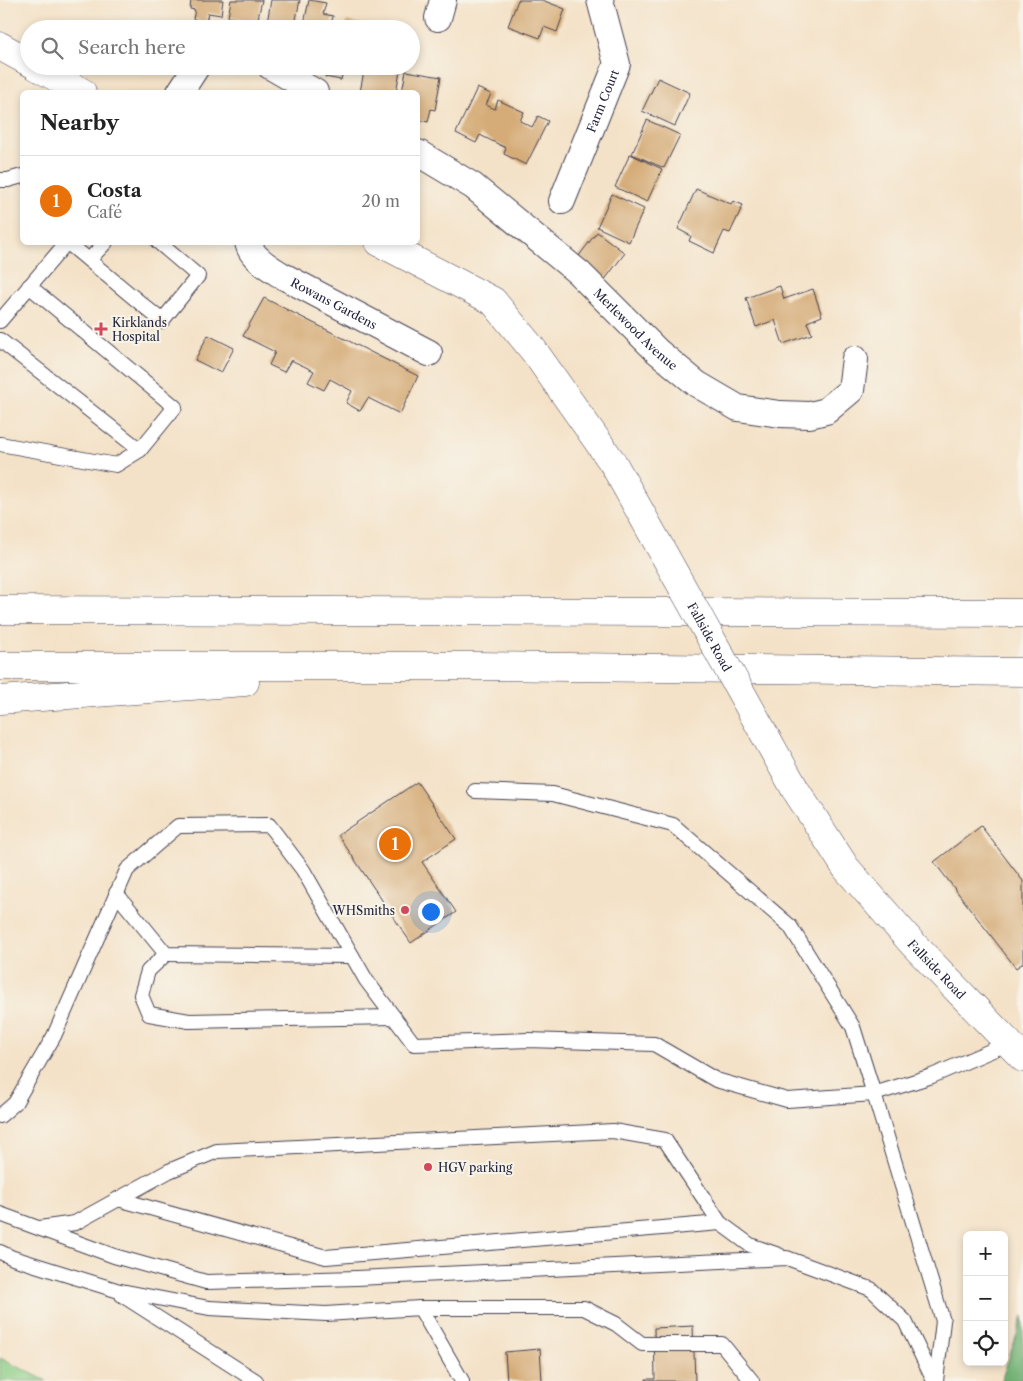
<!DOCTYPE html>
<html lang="en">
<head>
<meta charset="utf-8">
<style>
	body { margin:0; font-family:"Libre Caslon Text",serif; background:#f2f2f2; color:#222 }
	.controls { position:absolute; right:15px; bottom:15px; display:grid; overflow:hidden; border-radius:8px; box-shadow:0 2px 8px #0003 }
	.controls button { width:45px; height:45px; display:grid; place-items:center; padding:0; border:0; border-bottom:1px solid #e0e0e0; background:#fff; color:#222; font:25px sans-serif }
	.you { position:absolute; left:430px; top:911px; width:18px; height:18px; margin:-12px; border:4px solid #fff; border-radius:50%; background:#1a73e8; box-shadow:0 0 0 8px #1a73e833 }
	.badge { display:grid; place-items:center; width:32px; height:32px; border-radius:50%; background:#0f766e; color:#fff; font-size:16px; font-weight:700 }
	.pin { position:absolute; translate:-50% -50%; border:2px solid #fff; box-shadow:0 1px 5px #0006 }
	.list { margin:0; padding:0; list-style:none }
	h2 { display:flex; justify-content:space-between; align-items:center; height:65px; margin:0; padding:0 20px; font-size:21px }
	h2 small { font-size:16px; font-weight:400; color:#767676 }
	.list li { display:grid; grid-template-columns:32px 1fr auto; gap:15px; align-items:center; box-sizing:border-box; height:90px; padding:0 20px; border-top:1px solid #e0e0e0 }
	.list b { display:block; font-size:19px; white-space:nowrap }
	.list p { margin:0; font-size:16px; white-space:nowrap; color:#767676 }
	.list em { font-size:16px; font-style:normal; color:#767676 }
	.icon { flex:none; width:28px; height:28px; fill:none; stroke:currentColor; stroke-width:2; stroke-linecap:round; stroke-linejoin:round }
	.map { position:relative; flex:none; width:1023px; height:1381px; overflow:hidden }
	.search { position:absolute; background:#fff; box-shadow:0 2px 8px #0003; left:20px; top:20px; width:400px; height:55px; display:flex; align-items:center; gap:12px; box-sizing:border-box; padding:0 18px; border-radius:28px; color:#767676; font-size:19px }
	.panel { position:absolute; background:#fff; box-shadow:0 2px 8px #0003; left:20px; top:90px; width:400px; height:155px; border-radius:8px }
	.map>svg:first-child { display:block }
	.green { fill:#8bcd85; stroke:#567860 }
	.forest { fill:#70b072; stroke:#496956 }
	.building { fill:#d5ac78 }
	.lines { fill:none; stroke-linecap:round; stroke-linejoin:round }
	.service-casing { stroke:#423f50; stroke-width:16 }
	.minor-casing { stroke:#423f50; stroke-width:28 }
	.tertiary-casing { stroke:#423f50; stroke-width:29 }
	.motorway-casing { stroke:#423f50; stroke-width:29 }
	.service { stroke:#fff; stroke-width:14 }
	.minor { stroke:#fff; stroke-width:26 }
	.tertiary { stroke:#fff; stroke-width:28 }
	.motorway { stroke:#fff; stroke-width:28 }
	.tertiary-bridge-casing { stroke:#423f50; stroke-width:29; stroke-linecap:butt }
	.tertiary-bridge { stroke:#fff; stroke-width:28 }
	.poi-dot { fill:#d1495b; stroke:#f7f3e8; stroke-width:2 }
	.labels { text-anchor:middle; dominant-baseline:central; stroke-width:4; stroke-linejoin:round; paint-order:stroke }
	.street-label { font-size:12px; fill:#22223b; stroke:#f7f3e8 }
	.poi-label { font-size:12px; fill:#22223b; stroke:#f7f3e8; text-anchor:start }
</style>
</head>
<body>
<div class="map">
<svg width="1023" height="1381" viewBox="0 0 1023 1381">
	<rect width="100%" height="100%" fill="#f7f3e8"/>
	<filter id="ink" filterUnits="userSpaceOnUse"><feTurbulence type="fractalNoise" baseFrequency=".02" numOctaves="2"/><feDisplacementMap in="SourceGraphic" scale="10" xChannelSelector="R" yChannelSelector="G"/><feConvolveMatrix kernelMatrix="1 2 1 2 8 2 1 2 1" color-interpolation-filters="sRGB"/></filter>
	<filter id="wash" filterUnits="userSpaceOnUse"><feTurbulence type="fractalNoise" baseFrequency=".0096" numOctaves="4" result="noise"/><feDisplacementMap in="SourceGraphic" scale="20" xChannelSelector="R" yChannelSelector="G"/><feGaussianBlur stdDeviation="1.12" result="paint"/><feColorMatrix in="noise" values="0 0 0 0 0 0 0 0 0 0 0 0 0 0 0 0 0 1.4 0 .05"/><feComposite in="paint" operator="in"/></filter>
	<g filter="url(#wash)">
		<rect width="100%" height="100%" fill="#f4e2c8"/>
		<polygon class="green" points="0,1358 47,1381 0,1381"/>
		<polygon class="forest" points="1023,1316 1023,1381 1001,1381"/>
		<g id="blocks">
			<g class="building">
				<polygon points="191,0 223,0 221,15 208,13 206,22 193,19 195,10 190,9"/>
				<polygon points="231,0 262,0 257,23 228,17"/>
				<polygon points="271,0 300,0 294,29 266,29"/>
				<polygon points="309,0 326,3 323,14 333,16 330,29 303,29"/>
				<polygon points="518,0 542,0 565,9 557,32 544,27 540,38 508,26"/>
				<polygon points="347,21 366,25 365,29 345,29"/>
				<polygon points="327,66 344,66 341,80 325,77"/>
				<polygon points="365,66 401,66 396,92 360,92"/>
				<polygon points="406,71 441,77 435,110 431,109 428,122 418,120 418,92 402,92"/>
				<polygon points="658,78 690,93 675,126 642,111"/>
				<polygon points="477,88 491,94 486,105 495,109 498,100 524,112 520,121 532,127 538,116 548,121 526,165 504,154 506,148 480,135 476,143 456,133"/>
				<polygon points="647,120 680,135 664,168 632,154"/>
				<polygon points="630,154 662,169 647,202 615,187"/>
				<polygon points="696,189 731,204 733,201 743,205 730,233 724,231 714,253 689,241 691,236 678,229"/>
				<polygon points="612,194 644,209 629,242 597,227"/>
				<polygon points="597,232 625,253 603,282 575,261"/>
				<polygon points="780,286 784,299 813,289 822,316 807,322 812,334 783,344 775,320 756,327 746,298"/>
				<polygon points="264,298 418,376 400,414 368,398 360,411 346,403 352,391 330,379 324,390 308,382 314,371 291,360 284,372 269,365 275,352 243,336"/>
				<polygon points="208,335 234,348 221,373 195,360"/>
				<polygon points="417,782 456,839 422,862 456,912 411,943 338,835"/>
				<polygon points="981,826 1023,881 1023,963 1016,968 934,862"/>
				<polygon points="693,1326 695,1381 646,1381 646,1379 655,1379 654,1328"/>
				<polygon points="540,1349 542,1381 507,1381 505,1352"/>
			</g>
		</g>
	</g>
	<g filter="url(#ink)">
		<use href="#blocks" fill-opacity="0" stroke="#423f50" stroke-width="1"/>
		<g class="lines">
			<g class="service-casing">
				<g id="service">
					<polyline points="0,180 8,180 22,176"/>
					<polyline points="67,242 162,321 198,276 158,242"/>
					<polyline points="89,260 106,242"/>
					<polyline points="29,286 175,407 140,450"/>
					<polyline points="0,321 67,242"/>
					<polyline points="0,340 140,450 116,465 0,444"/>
					<polyline points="475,791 553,794 673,825 790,926 853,1027 874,1094 932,1076 1009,1043"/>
					<polyline points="116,893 166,954 352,956"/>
					<polyline points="166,954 148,971 141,995 149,1014 189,1021 394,1017"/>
					<polyline points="0,1116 15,1103 54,1036 127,870 178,826 269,825 303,870 366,980 414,1044 528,1040 654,1044 716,1080 787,1100 874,1094 943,1321 936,1381"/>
					<polyline points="118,1199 326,1257 720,1223"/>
					<polyline points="0,1214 114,1256 206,1282 357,1278 787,1258 871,1289 905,1321 934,1381"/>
					<polyline points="40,1228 75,1223 169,1171 217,1151 613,1131 665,1140 720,1223 750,1245 779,1255"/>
					<polyline points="0,1252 13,1258 116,1290 209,1308 326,1314 420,1308 462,1381"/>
					<polyline points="122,1295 256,1381"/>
					<polyline points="420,1308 584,1308 616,1324 642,1344 722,1344 752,1381"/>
				</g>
			</g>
			<g class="minor-casing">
				<g id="minor">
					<polyline points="438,18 443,0"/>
					<polyline points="270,66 315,92"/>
					<polyline points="180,92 197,66"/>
					<path id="s1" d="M418,153L473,186L579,273L657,351L697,384L738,408L780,414L810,415L826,411L851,390L855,359"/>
					<path id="s2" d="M562,201L617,64L600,0"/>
					<path id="s3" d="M248,242C250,257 270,268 281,275L429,353"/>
				</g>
			</g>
			<g class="tertiary-casing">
				<g id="tertiary">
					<polyline points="0,46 29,62"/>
					<polyline points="36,66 82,92"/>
					<polyline points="379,242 493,301 534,351 613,463"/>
					<path id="s4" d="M795,789L846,868L913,944L1023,1058"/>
				</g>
			</g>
			<g class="motorway-casing">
				<g id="motorway">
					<polyline points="0,610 1023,613"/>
					<polyline points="0,666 476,666 1023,672"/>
					<polyline points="0,700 245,682"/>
				</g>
			</g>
			<use href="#service" class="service"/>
			<use href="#minor" class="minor"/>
			<use href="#tertiary" class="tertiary"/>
			<use href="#motorway" class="motorway"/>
			<g class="tertiary-bridge-casing">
				<g id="tertiary-bridge">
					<path id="s5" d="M613,463L795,789"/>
				</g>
			</g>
			<use href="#tertiary-bridge" class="tertiary-bridge"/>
		</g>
	</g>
	<g class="poi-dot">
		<path d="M98.5 321.5h5v5h5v5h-5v5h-5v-5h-5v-5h5z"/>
		<circle cx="405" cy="910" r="5"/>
		<circle cx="428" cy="1167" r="5"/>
	</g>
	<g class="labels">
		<g class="street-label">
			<text stroke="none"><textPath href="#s2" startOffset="108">Farm Court</textPath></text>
			<text stroke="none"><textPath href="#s3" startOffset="108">Rowans Gardens</textPath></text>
			<text stroke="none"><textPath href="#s1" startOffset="281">Merlewood Avenue</textPath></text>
			<text stroke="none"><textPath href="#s5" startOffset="199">Fallside Road</textPath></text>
			<text stroke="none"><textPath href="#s4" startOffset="230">Fallside Road</textPath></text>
		</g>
		<g class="poi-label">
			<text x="112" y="322">Kirklands<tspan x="112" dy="14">Hospital</tspan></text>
			<text x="395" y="910" text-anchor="end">WHSmiths</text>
			<text x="438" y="1167">HGV parking</text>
		</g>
	</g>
</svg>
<div class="controls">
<button>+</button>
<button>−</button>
<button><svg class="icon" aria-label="locate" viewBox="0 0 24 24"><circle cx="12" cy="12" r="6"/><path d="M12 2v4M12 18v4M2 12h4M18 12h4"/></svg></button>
</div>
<div class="you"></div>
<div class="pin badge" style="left:395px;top:844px;background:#e8710a">1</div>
<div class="search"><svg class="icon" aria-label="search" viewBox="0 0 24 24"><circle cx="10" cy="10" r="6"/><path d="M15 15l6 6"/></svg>Search here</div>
<section class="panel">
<h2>Nearby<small></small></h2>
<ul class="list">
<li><span class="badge" style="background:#e8710a">1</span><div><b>Costa</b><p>Café</p></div><em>20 m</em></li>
</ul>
</section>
</div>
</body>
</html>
